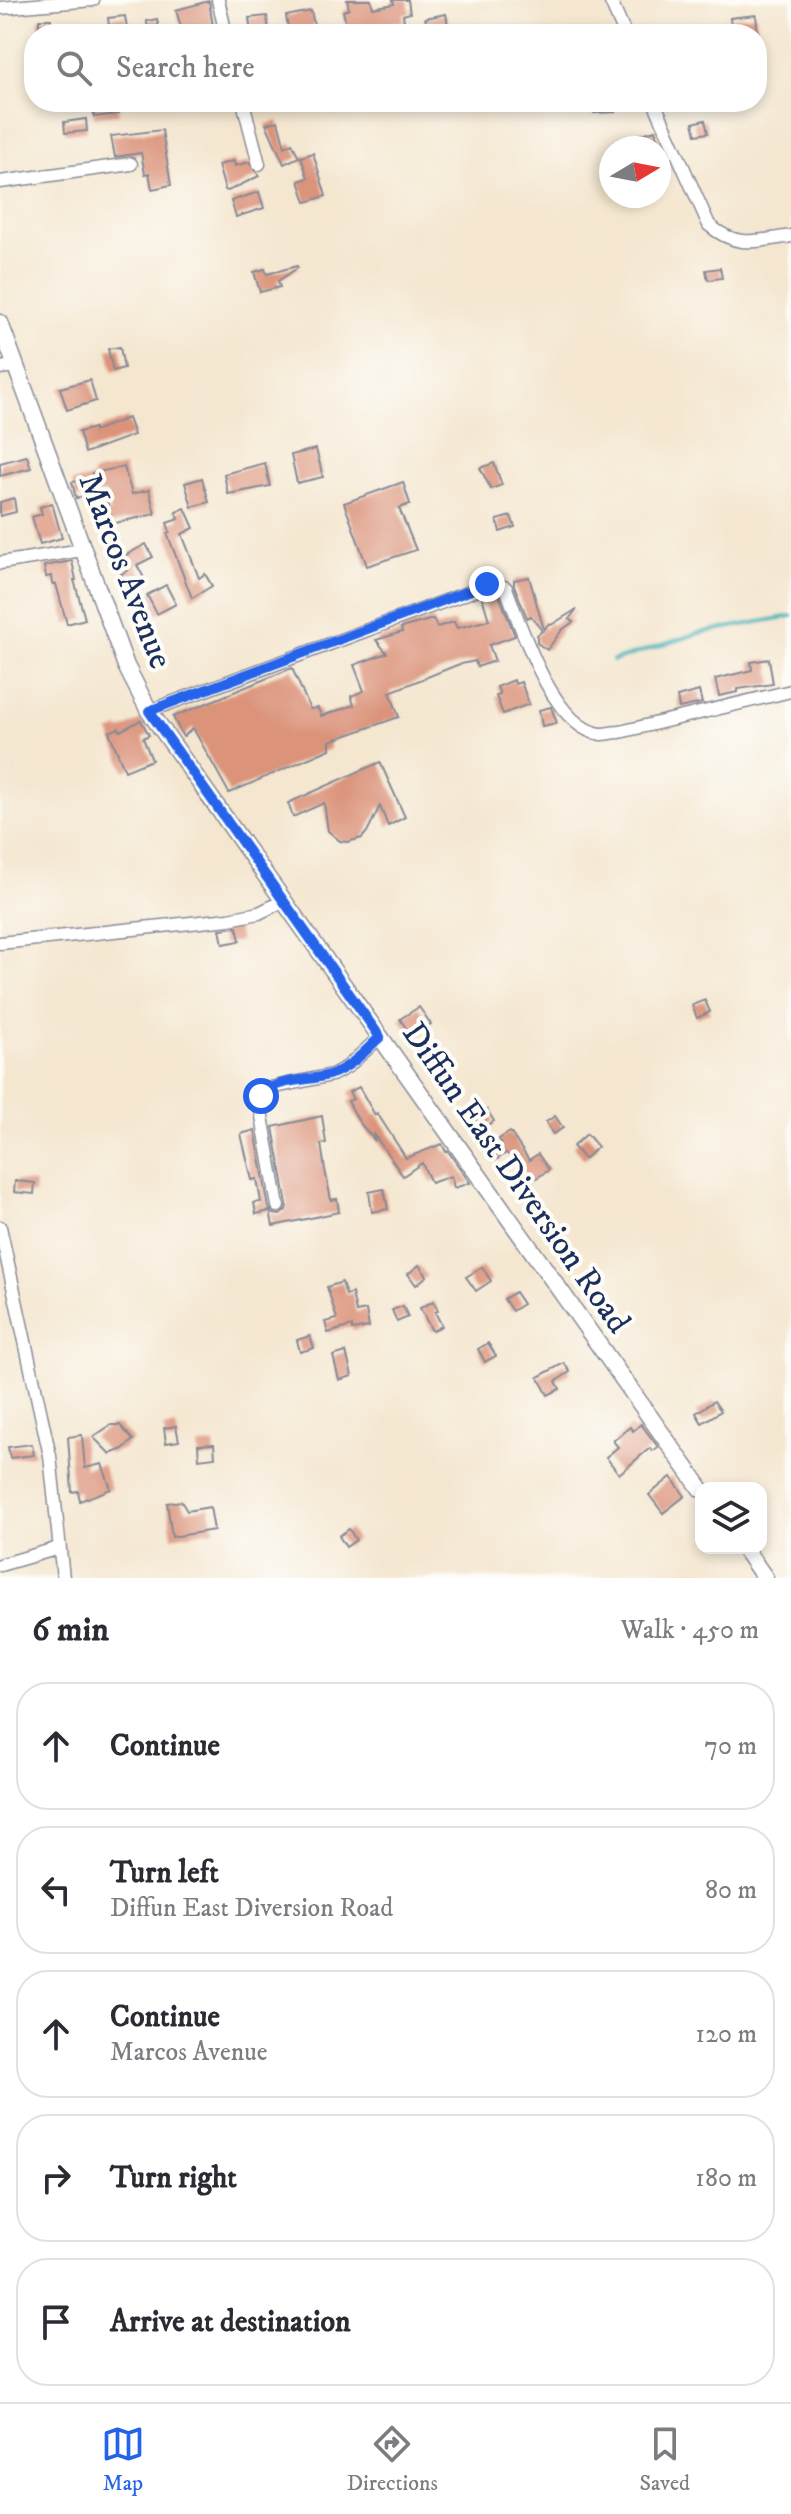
<!DOCTYPE html>
<html lang="en">
<head>
<meta charset="utf-8">
<style>
	body { margin:0; font-family:"IM FELL DW Pica",serif; background:#f2f2f3; color:#2b2b33 }
	.controls { position:absolute; right:24px; bottom:24px; display:grid; overflow:hidden; border-radius:16px; box-shadow:0 4px 12px #0003 }
	.controls button { width:72px; height:72px; display:grid; place-items:center; padding:0; border:0; border-bottom:2px solid #e1e1e2; background:#fff; color:#2b2b33; font:40px sans-serif }
	.compass { position:absolute; left:599px; top:136px; width:72px; height:72px; border-radius:50%; background:#fff; box-shadow:0 4px 12px #0003; rotate:80deg }
	.stop { position:absolute; width:24px; height:24px; margin:-18px; border:6px solid #2563eb; border-radius:50%; background:#fff }
	.stop.end { background:#2563eb; border-color:#fff; box-shadow:0 2px 8px #0008 }
	.list { margin:0; padding:0; list-style:none }
	h2 { display:flex; justify-content:space-between; align-items:center; height:104px; margin:0; padding:0 32px; font-size:34px }
	h2 small { font-size:26px; font-weight:400; color:#7c7c81 }
	.list li { display:grid; grid-template-columns:52px 1fr auto; gap:24px; align-items:center; box-sizing:border-box; height:128px; margin:0 16px 16px; padding:0 16px; border:2px solid #e1e1e2; border-radius:32px }
	.list b { display:block; font-size:30px; white-space:nowrap }
	.list p { margin:0; font-size:26px; white-space:nowrap; color:#7c7c81 }
	.list em { font-size:26px; font-style:normal; color:#7c7c81 }
	.icon { flex:none; width:44px; height:44px; fill:none; stroke:currentColor; stroke-width:2; stroke-linecap:round; stroke-linejoin:round }
	.map { position:relative; flex:none; width:791px; height:1578px; overflow:hidden }
	.search { position:absolute; background:#fff; box-shadow:0 4px 12px #0003; left:24px; right:24px; top:24px; height:88px; display:flex; align-items:center; gap:20px; box-sizing:border-box; padding:0 28px; border-radius:32px; color:#7c7c81; font-size:30px }
	.sheet { height:824px; background:#fff }
	nav { display:flex; justify-content:space-around; align-items:center; box-sizing:border-box; height:112px; border-top:2px solid #e1e1e2; background:#fff; font-size:22px; color:#7c7c81 }
	nav a { display:grid; justify-items:center; gap:4px }
	nav .on { color:#2563eb }
	.map>svg:first-child { display:block }
	.lines { fill:none; stroke-linecap:round; stroke-linejoin:round }
	.stream { stroke:#40b1b8; stroke-width:4 }
	.building { fill:#db937a }
	.minor-casing { stroke:#888a96; stroke-width:15 }
	.major-casing { stroke:#888a96; stroke-width:19 }
	.minor { stroke:#fff; stroke-width:12 }
	.major { stroke:#fff; stroke-width:16 }
	.route { stroke:#2563eb; stroke-width:10 }
	.labels { text-anchor:middle; dominant-baseline:central; stroke-width:8; stroke-linejoin:round; paint-order:stroke }
	.street-label { font-size:34px; fill:#1b2f5e; stroke:#fdfcf7 }
</style>
</head>
<body>
<div class="map">
<svg width="791" height="1578" viewBox="0 0 791 1578">
	<rect width="100%" height="100%" fill="#fdfcf7"/>
	<filter id="ink" filterUnits="userSpaceOnUse"><feTurbulence type="fractalNoise" baseFrequency=".0125" numOctaves="2"/><feDisplacementMap in="SourceGraphic" scale="16" xChannelSelector="R" yChannelSelector="G"/><feConvolveMatrix kernelMatrix="1 2 1 2 8 2 1 2 1" color-interpolation-filters="sRGB"/></filter>
	<filter id="wash" filterUnits="userSpaceOnUse"><feTurbulence type="fractalNoise" baseFrequency=".006" numOctaves="4" result="noise"/><feDisplacementMap in="SourceGraphic" scale="32" xChannelSelector="R" yChannelSelector="G"/><feGaussianBlur stdDeviation="1.8" result="paint"/><feColorMatrix in="noise" values="0 0 0 0 0 0 0 0 0 0 0 0 0 0 0 0 0 1.4 0 .05"/><feComposite in="paint" operator="in"/></filter>
	<g filter="url(#wash)">
		<rect width="100%" height="100%" fill="#f4e6cf"/>
		<g class="lines">
			<polyline class="stream" points="613,661 699,633 791,616"/>
		</g>
		<g id="blocks">
			<g class="building">
				<polygon points="347,0 371,0 373,8 394,4 393,0 408,0 410,13 403,15 404,21 391,23 392,34 380,34 380,32 348,34 343,11 349,9"/>
				<polygon points="209,1 214,33 183,34 176,10"/>
				<polygon points="311,11 316,34 289,34 286,16"/>
				<polygon points="446,14 448,25 428,29 425,18"/>
				<polygon points="756,15 758,34 732,34 730,18"/>
				<polygon points="125,16 128,34 110,34 108,18"/>
				<polygon points="267,16 269,34 251,34 249,18"/>
				<rect x="39" y="19" width="12" height="15"/>
				<polygon points="157,19 160,34 148,34 147,21"/>
				<polygon points="111,102 117,102 119,114 94,117 93,104"/>
				<polygon points="593,102 614,102 615,112 594,113"/>
				<polygon points="86,119 87,131 65,133 64,122"/>
				<polygon points="705,120 708,133 696,135 693,123"/>
				<polygon points="278,121 285,147 292,143 299,157 284,164 266,124"/>
				<polygon points="162,130 171,185 152,189 149,173 145,174 141,153 115,157 111,136"/>
				<polygon points="655,130 660,145 643,148 639,135"/>
				<polygon points="313,153 326,196 306,202 299,181 308,178 301,157"/>
				<polygon points="234,161 235,166 249,162 259,176 228,191 225,190 218,165"/>
				<polygon points="259,192 264,208 236,217 231,201"/>
				<polygon points="297,266 298,268 278,281 280,287 260,292 254,272 265,269 267,274"/>
				<polygon points="720,268 722,278 708,280 706,270"/>
				<polygon points="120,347 124,368 113,371 108,349"/>
				<polygon points="90,380 96,401 67,410 60,388"/>
				<polygon points="128,418 134,435 85,453 79,432 94,428 94,431"/>
				<polygon points="316,449 323,477 297,483 291,455"/>
				<polygon points="27,456 31,468 0,476 0,463"/>
				<polygon points="265,463 270,486 228,494 224,474"/>
				<polygon points="494,463 502,485 491,489 480,468"/>
				<polygon points="124,467 132,494 149,490 155,514 106,525 103,514 110,512 105,493 76,498 72,482 93,478 92,473"/>
				<polygon points="202,478 209,502 192,507 185,483"/>
				<polygon points="403,482 410,504 399,508 416,550 367,566 344,503"/>
				<polygon points="14,498 16,512 0,516 0,502"/>
				<polygon points="52,503 62,538 40,544 32,517 42,514 40,507"/>
				<polygon points="185,508 194,528 182,534 199,578 205,574 212,586 192,598 167,533 170,532 167,523 179,519 176,512"/>
				<polygon points="511,516 515,527 500,532 497,520"/>
				<polygon points="146,544 153,557 137,565 144,578 127,586 121,574 128,570 121,558"/>
				<polygon points="72,561 76,580 74,580 85,619 67,624 56,584 52,584 51,576 46,577 44,566"/>
				<polygon points="529,577 544,630 549,623 551,625 577,609 569,619 573,622 562,630 547,650 537,643 537,635 542,631 531,616 527,618 514,585 514,580"/>
				<polygon points="166,585 176,604 157,614 147,595"/>
				<polygon points="494,593 499,595 515,636 489,645 495,661 477,667 475,661 457,665 390,692 399,717 330,741 330,749 229,793 193,728 183,737 173,717 292,668 310,709 318,708 321,716 354,705 351,696 364,691 354,665 387,653 376,640 402,632 401,628 433,619 437,627 454,622 457,628 489,620 482,597"/>
				<polygon points="769,659 773,684 738,689 738,692 719,696 715,679 752,670 751,662"/>
				<polygon points="514,680 515,684 521,682 529,704 503,714 496,696 500,694 497,687"/>
				<polygon points="699,691 702,703 679,708 677,697"/>
				<polygon points="551,707 557,723 542,726 539,710"/>
				<polygon points="141,720 149,735 143,738 152,760 125,771 109,732 119,728 120,731"/>
				<polygon points="380,762 405,817 388,826 380,806 367,832 362,838 347,842 340,841 328,831 324,803 293,817 288,803"/>
				<polygon points="237,927 240,941 223,944 220,929"/>
				<polygon points="705,1000 710,1012 697,1018 692,1005"/>
				<polygon points="419,1007 431,1024 412,1037 400,1019"/>
				<polygon points="359,1087 375,1115 377,1113 406,1158 442,1144 446,1152 448,1151 470,1183 454,1188 451,1176 431,1183 422,1163 403,1176 373,1133 375,1141 359,1122 348,1101 353,1099 349,1092"/>
				<polygon points="487,1110 494,1121 483,1128 476,1117"/>
				<polygon points="322,1116 326,1143 321,1144 325,1170 331,1200 337,1199 339,1212 273,1226 270,1211 256,1214 254,1203 261,1202 257,1179 252,1180 241,1134 255,1130 269,1208 274,1214 280,1215 286,1210 287,1204 273,1127"/>
				<polygon points="555,1116 563,1128 553,1134 546,1122"/>
				<polygon points="510,1132 529,1160 538,1154 549,1170 530,1182 512,1154 510,1156 506,1153 496,1160 491,1151 502,1144 499,1139"/>
				<polygon points="587,1134 598,1147 584,1159 573,1146"/>
				<polygon points="15,1181 35,1183 34,1194 14,1192"/>
				<polygon points="384,1189 388,1209 372,1212 369,1192"/>
				<polygon points="419,1265 427,1276 416,1285 408,1274"/>
				<polygon points="482,1267 491,1281 476,1291 466,1277"/>
				<polygon points="342,1282 346,1295 352,1293 356,1312 366,1310 369,1327 352,1330 352,1326 328,1333 325,1322 337,1319 327,1287"/>
				<polygon points="515,1292 523,1304 512,1311 504,1299"/>
				<polygon points="434,1301 438,1311 435,1312 442,1326 432,1331 420,1308"/>
				<polygon points="403,1306 408,1317 397,1322 392,1310"/>
				<polygon points="310,1336 314,1348 300,1352 297,1340"/>
				<polygon points="488,1343 496,1356 485,1362 478,1349"/>
				<polygon points="346,1352 352,1376 339,1380 333,1356"/>
				<polygon points="564,1363 570,1372 556,1381 560,1389 548,1395 538,1377"/>
				<polygon points="714,1401 721,1411 702,1423 696,1413"/>
				<polygon points="641,1424 658,1447 652,1451 650,1448 619,1474 606,1457 618,1447 613,1441 630,1427 633,1431"/>
				<polygon points="111,1425 120,1425 133,1440 123,1449 110,1454 93,1437"/>
				<polygon points="176,1426 179,1441 166,1443 164,1428"/>
				<polygon points="82,1435 85,1468 102,1464 111,1489 80,1501 78,1491 72,1492 68,1437"/>
				<polygon points="32,1444 34,1455 10,1458 8,1447"/>
				<polygon points="214,1444 215,1457 199,1459 198,1445"/>
				<polygon points="671,1477 685,1496 663,1513 649,1495"/>
				<polygon points="181,1501 187,1511 210,1507 214,1530 172,1537 167,1503"/>
				<polygon points="349,1529 356,1540 346,1547 339,1536"/>
			</g>
		</g>
	</g>
	<g filter="url(#ink)">
		<use href="#blocks" fill-opacity="0" stroke="#888a96" stroke-width="2"/>
		<g class="lines">
			<g class="minor-casing">
				<g id="minor">
					<polyline points="218,0 226,34"/>
					<polyline points="610,0 625,34"/>
					<polyline points="0,8 93,0"/>
					<polyline points="243,102 259,164"/>
					<path d="M654,102L709,225C737,249 757,241 791,236"/>
					<polyline points="0,182 131,164"/>
					<polyline points="0,368 15,366"/>
					<polyline points="0,563 82,550"/>
					<path d="M149,711L494,583L506,588C521,627 553,729 601,734C607,734 614,732 620,732L791,691"/>
					<polyline points="0,943 229,919 259,913 283,901"/>
					<polyline points="278,1206 260,1105 261,1096 266,1089 332,1075 347,1067 380,1037"/>
					<polyline points="0,1227 50,1456 63,1578"/>
					<polyline points="0,1565 59,1548"/>
				</g>
			</g>
			<g class="major-casing">
				<g id="major">
					<polyline points="0,323 126,666 149,711 701,1489"/>
					<polyline points="744,1548 765,1578"/>
				</g>
			</g>
			<use href="#minor" class="minor"/>
			<use href="#major" class="major"/>
		</g>
	</g>
	<g class="lines" filter="url(#ink)">
		<path class="route" d="M261,1096C276,1076 312,1083 334,1073C352,1066 366,1050 380,1037L149,711L487,584"/>
	</g>
	<g class="labels">
		<g class="street-label">
			<text transform="translate(125 571) rotate(69)">Marcos Avenue</text>
			<text transform="translate(516 1178) rotate(55)">Diffun East Diversion Road</text>
		</g>
	</g>
</svg>
<div class="controls">
<button><svg class="icon" aria-label="layers" viewBox="0 0 24 24"><path d="M12 4l9 5-9 5-9-5zM3 14l9 5 9-5"/></svg></button>
</div>
<svg class="compass" viewBox="-18 -18 36 36"><path d="M0-13l5 13h-10z" fill="#e53935"/><path d="M0 13l5-13h-10z" fill="#7c7c81"/></svg>
<div class="stop" style="left:261px;top:1096px"></div>
<div class="stop end" style="left:487px;top:584px"></div>
<div class="search"><svg class="icon" aria-label="search" viewBox="0 0 24 24"><circle cx="10" cy="10" r="6"/><path d="M15 15l6 6"/></svg>Search here</div>
</div>
<section class="sheet">
<h2>6 min<small>Walk · 450 m</small></h2>
<ul class="list">
<li><svg class="icon" aria-label="ahead" viewBox="0 0 24 24"><path d="M12 20V5M6 11l6-6 6 6"/></svg><div><b>Continue</b></div><em>70 m</em></li>
<li><svg class="icon" aria-label="left" viewBox="0 0 24 24"><path d="M17 20v-9H6M10 6l-5 5 5 5"/></svg><div><b>Turn left</b><p>Diffun East Diversion Road</p></div><em>80 m</em></li>
<li><svg class="icon" aria-label="ahead" viewBox="0 0 24 24"><path d="M12 20V5M6 11l6-6 6 6"/></svg><div><b>Continue</b><p>Marcos Avenue</p></div><em>120 m</em></li>
<li><svg class="icon" aria-label="right" viewBox="0 0 24 24"><path d="M7 20v-9h11M14 6l5 5-5 5"/></svg><div><b>Turn right</b></div><em>180 m</em></li>
<li><svg class="icon" aria-label="arrive" viewBox="0 0 24 24"><path d="M6 21V4h12l-3 4 3 4H6"/></svg><div><b>Arrive at destination</b></div></li>
</ul>
</section>
<nav>
<a class="on"><svg class="icon" aria-label="map" viewBox="0 0 24 24"><path d="M3 6l6-2 6 2 6-2v14l-6 2-6-2-6 2zM9 4v14M15 6v14"/></svg>Map</a>
<a><svg class="icon" aria-label="directions" viewBox="0 0 24 24"><path d="M12 3l9 9-9 9-9-9zM9 14v-3h6M13 9l2 2-2 2"/></svg>Directions</a>
<a><svg class="icon" aria-label="saved" viewBox="0 0 24 24"><path d="M7 4h10v16l-5-4-5 4z"/></svg>Saved</a>
</nav>
</body>
</html>
